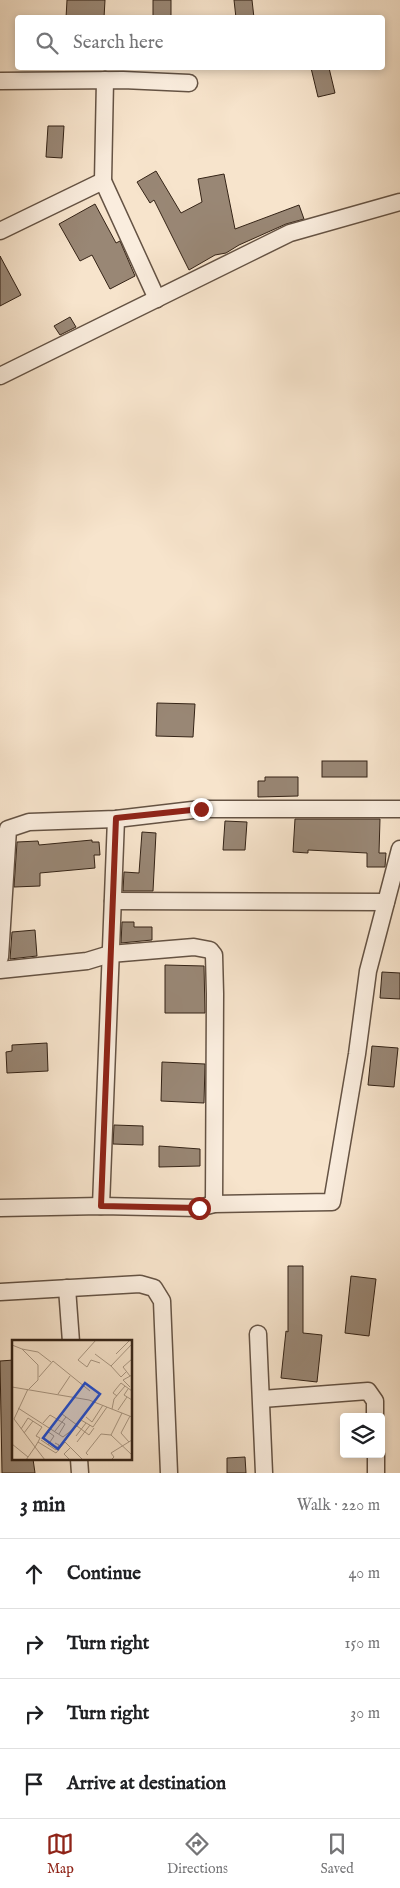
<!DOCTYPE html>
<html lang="en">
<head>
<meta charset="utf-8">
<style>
	body { margin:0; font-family:"IM FELL English",serif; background:#f6f6f6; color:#202124 }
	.controls { position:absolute; right:15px; bottom:15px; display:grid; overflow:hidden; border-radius:5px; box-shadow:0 2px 8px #0003 }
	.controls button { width:45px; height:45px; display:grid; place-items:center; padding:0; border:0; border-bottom:1px solid #e0e0e0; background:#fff; color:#202124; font:25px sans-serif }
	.stop { position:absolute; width:15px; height:15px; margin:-11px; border:4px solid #8f2418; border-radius:50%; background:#fff }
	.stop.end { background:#8f2418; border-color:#fff; box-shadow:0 1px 5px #0008 }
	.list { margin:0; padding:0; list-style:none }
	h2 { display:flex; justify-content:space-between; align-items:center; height:65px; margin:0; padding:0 20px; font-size:21px }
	h2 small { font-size:16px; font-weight:400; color:#757577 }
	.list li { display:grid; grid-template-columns:32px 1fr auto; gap:15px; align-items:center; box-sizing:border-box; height:70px; padding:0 20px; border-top:1px solid #e0e0e0 }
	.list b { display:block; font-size:19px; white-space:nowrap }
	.list em { font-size:16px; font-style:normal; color:#757577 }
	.icon { flex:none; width:28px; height:28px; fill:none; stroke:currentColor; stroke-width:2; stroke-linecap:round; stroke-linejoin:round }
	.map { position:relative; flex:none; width:400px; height:1473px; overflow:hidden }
	.search { position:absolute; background:#fff; box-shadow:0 2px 8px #0003; left:15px; right:15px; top:15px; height:55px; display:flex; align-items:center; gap:12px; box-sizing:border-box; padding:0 18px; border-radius:5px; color:#757577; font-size:19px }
	.sheet { height:345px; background:#fff }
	nav { display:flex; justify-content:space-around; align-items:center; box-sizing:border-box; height:70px; border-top:1px solid #e0e0e0; background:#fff; font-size:14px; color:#757577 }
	nav a { display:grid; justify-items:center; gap:2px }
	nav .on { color:#8f2418 }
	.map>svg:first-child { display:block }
	.building { fill:#998775; stroke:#342316 }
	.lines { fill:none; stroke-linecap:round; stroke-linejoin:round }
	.minor-casing { stroke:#655344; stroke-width:19 }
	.minor { stroke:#faedde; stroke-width:16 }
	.route { stroke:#8f2418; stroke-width:6 }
	.inset-road { fill:none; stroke:#a99783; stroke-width:1 }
	.view { fill:#1d4ed8; fill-opacity:0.15; stroke:#1d4ed8; stroke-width:2.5 }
	.inset-edge { fill:none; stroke:#342316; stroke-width:2.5 }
</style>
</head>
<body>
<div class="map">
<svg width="400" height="1473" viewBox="0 0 400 1473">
	<rect width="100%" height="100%" fill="#f7e4cc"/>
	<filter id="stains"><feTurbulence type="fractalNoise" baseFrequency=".004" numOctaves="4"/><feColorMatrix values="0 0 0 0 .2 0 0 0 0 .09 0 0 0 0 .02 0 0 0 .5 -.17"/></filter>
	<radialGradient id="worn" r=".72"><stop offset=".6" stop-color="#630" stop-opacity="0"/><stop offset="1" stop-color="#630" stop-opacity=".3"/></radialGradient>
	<g class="building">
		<polygon points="67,0 105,0 104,18 66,18"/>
		<rect x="153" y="0" width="18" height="18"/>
		<polygon points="234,0 252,0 254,18 236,18"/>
		<polygon points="311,68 329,68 335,93 318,97"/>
		<polygon points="48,126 64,126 62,158 46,157"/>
		<polygon points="156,171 181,213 202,202 198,179 224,174 235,229 299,205 304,219 286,224 239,245 226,253 215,255 189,270 154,200 150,203 137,182"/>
		<polygon points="95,204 116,243 120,241 135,276 110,289 92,255 80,261 59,224"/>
		<polygon points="0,256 21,295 0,306"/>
		<polygon points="70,317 76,327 60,335 54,326"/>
		<polygon points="157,703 195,704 193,737 156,736"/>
		<rect x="322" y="761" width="45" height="16"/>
		<polygon points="265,777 298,777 298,796 258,797 258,781 265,781"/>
		<polygon points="295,819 380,819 379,853 386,853 385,867 367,867 367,853 308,850 308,853 293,852"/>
		<polygon points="225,821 247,822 245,850 223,850"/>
		<polygon points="142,832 156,833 153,891 123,891 124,872 139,873"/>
		<polygon points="92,840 92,842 99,842 100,855 94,855 95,868 40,873 40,886 14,887 17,842 38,841 39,845"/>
		<polygon points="122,922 134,922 134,927 152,927 152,940 121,943"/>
		<polygon points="35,930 37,956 10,959 12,932"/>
		<polygon points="165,965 204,966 205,1013 165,1013"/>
		<polygon points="382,972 400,973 400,999 380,998"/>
		<polygon points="47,1043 48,1071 7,1073 6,1052 12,1051 12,1045"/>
		<polygon points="372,1046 398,1048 394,1087 368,1085"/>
		<polygon points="162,1062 205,1064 204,1103 161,1101"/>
		<polygon points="114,1125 143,1126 143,1145 113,1144"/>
		<polygon points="159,1146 200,1149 200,1166 159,1167"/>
		<polygon points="288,1266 303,1266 303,1333 322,1335 317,1382 281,1378 286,1331 288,1332"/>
		<polygon points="351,1276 376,1279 369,1336 345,1333"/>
		<polygon points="14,1360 14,1459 33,1459 35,1473 2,1473 0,1361"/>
		<polygon points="245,1457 246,1473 227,1473 227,1458"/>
	</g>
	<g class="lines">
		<g class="minor-casing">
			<g id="minor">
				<polyline points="105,80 103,181 157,299"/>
				<polyline points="0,81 123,80 189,83"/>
				<polyline points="0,231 103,181"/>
				<polyline points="0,376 290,233 400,202"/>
				<polyline points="113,901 386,902"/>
				<polyline points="0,957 8,829 29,822 116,819 201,809 400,809"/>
				<polyline points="0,970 87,961 110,954 194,947 210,950 214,955 215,994 214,1204"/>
				<polyline points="101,1206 116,819"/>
				<polyline points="0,1208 101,1206 199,1208 214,1204 332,1202 357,1054 368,971 400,849"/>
				<polyline points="67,1288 71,1342"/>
				<polyline points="0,1292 140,1284 154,1288 162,1301 169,1473"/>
				<polyline points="258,1334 264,1473"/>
				<polyline points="262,1399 368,1391 375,1401 375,1417"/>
				<polyline points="376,1454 376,1473"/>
				<polyline points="79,1459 80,1473"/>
			</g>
		</g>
		<use href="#minor" class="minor"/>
	</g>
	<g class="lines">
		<polyline class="route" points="199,1208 101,1206 116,818 201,809"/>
	</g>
	<g transform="translate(12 1340)">
		<rect width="120" height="120" fill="#f7e4cc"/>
		<path class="inset-road" d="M84,0L66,20L75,27L79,20L88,23M0,5L10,9L26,25V40L17,49M10,9L26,12L39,22M83,14L99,26M104,14L118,0M115,31L109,37L99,26L120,4M118,36L111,27L120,19M27,37L41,21L78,51M0,47L77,60L120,77M118,47L111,40L120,35M116,49L112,55L120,60M46,54L58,36M105,56L101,53L104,49L109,43L113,46M6,68L51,97L65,86L77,95L82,88M100,69L102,59L113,46L120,51M106,70L115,57M110,73L99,95L120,115M74,77L80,82L91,65M31,83L38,75L53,84L47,94M65,86L69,80L81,87L95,67M39,88L50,74L65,85M9,89L16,78L30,87M35,91L42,96L36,105M43,91L54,77M12,93L21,81M64,96L74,83M29,100L44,110L47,105L43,103M26,102L28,98L24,96L30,87M65,102L78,85M117,102L109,93L118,76M0,104L16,117M76,115L74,113L89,94L99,95M14,120L23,107L2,79L16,49M33,120L23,107L26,102L44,113L53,102L71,120M58,120L52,114L58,108M99,120L102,117L99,113L120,100"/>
		<path class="view" d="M73,43L88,54L46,109L31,98Z"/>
		<rect width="120" height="120" class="inset-edge"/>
	</g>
	<rect width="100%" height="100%" filter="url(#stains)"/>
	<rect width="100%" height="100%" fill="url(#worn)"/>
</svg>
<div class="controls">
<button><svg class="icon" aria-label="layers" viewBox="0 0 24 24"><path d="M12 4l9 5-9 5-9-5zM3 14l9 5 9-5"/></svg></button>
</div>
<div class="stop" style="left:199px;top:1208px"></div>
<div class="stop end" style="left:201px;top:809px"></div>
<div class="search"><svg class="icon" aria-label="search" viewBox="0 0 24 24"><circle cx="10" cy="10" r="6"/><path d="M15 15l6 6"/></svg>Search here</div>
</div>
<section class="sheet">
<h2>3 min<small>Walk · 220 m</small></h2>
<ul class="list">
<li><svg class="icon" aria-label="ahead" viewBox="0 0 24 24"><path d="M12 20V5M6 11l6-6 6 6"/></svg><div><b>Continue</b></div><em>40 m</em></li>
<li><svg class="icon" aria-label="right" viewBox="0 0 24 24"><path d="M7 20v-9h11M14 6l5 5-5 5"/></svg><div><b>Turn right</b></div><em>150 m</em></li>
<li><svg class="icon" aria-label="right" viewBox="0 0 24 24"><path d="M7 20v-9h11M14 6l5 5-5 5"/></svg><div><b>Turn right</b></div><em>30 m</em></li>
<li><svg class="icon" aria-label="arrive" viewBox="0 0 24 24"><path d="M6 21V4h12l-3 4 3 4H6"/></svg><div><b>Arrive at destination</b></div></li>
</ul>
</section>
<nav>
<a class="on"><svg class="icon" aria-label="map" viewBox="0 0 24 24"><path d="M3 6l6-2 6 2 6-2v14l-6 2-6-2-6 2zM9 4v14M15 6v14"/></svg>Map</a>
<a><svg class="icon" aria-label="directions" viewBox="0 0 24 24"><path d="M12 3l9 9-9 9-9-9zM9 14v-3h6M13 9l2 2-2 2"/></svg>Directions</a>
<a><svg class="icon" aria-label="saved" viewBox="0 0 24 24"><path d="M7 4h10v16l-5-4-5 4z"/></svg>Saved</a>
</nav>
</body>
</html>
